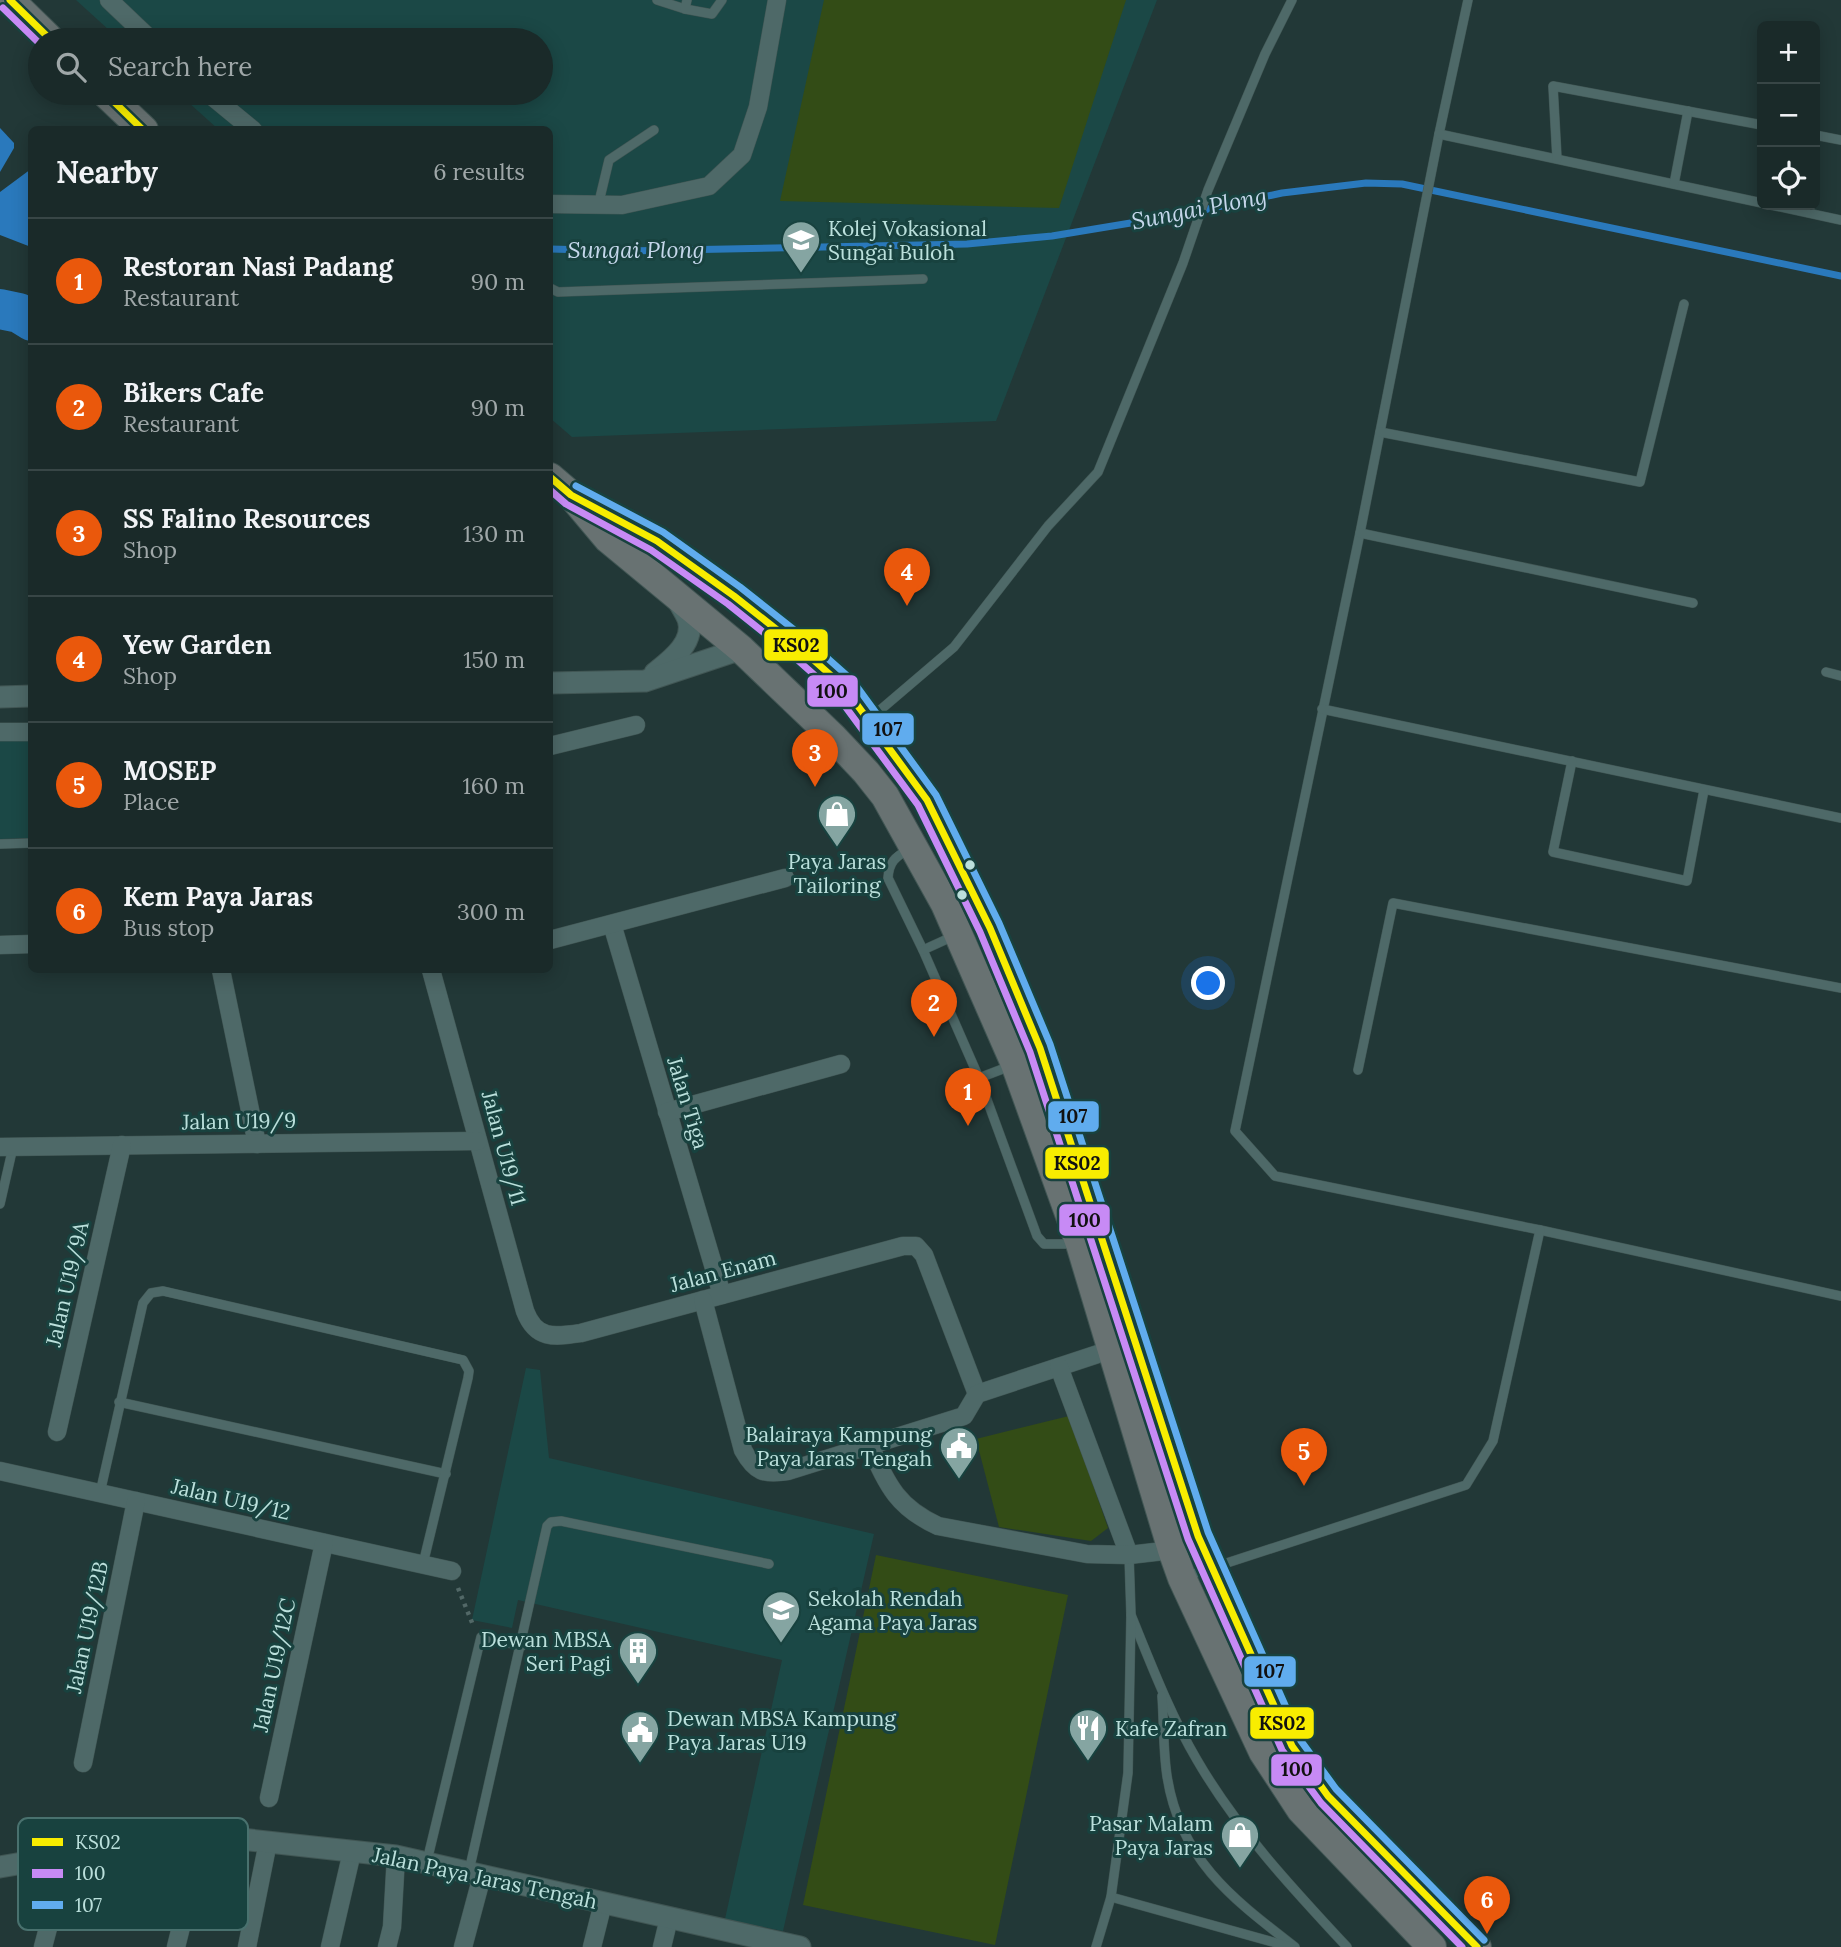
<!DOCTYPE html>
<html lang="en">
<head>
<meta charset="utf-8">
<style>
	body { margin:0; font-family:Lora,serif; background:#273635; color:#f1f3f6 }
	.controls { position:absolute; right:21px; top:21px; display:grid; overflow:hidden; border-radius:10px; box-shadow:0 4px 18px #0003 }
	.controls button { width:63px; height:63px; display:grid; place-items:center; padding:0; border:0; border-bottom:2px solid #384646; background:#1a2a29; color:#f1f3f6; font:35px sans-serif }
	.you { position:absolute; left:1209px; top:984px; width:24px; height:24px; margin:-18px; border:5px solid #fff; border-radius:50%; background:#1a73e8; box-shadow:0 0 0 10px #1a73e833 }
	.badge { display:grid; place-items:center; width:46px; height:46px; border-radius:50%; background:#ea580c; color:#fff; font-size:23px; font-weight:700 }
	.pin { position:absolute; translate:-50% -58px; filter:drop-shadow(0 2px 4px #0008) }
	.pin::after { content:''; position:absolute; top:37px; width:24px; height:21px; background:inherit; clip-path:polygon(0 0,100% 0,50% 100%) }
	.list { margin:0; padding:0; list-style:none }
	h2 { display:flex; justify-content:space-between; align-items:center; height:91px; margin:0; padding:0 28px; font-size:30px }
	h2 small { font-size:23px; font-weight:400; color:#9fa7a8 }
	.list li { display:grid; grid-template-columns:46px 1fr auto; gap:21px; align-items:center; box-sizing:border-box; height:126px; padding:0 28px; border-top:2px solid #384646 }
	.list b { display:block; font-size:26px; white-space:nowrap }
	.list p { margin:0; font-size:23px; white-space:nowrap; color:#9fa7a8 }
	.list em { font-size:23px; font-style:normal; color:#9fa7a8 }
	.icon { flex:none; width:38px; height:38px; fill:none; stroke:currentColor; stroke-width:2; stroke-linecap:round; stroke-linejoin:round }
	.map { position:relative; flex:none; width:1841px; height:1947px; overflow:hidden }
	.search { position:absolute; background:#1a2a29; box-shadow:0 4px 18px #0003; left:28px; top:28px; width:525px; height:77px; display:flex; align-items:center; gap:18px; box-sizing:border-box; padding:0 24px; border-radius:38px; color:#9fa7a8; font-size:26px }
	.panel { position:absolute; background:#1a2a29; box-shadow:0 4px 18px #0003; left:28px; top:126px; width:525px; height:847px; border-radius:10px }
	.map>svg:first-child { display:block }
	.built { fill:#1b4846 }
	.green { fill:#334c16 }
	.water { fill:#2a79bc }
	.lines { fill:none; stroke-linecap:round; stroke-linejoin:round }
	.stream { stroke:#2a79bc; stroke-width:7 }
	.river { stroke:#2a79bc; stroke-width:40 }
	.service-casing { stroke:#415654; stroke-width:10 }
	.minor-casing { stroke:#415654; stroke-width:19 }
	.tertiary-casing { stroke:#415654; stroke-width:23 }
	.trunk-casing { stroke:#415654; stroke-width:30 }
	.path { stroke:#526867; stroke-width:4.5; stroke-dasharray:3.5 5; stroke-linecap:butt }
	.service { stroke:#4e6968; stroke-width:9 }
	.minor { stroke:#4e6968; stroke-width:18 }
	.tertiary { stroke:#4e6968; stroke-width:21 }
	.trunk { stroke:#687272; stroke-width:28 }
	.bus-1-casing { stroke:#18423f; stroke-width:12 }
	.bus-2-casing { stroke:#18423f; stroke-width:12 }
	.bus-3-casing { stroke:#18423f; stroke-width:12 }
	.bus-1 { stroke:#f8ed00; stroke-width:7 }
	.bus-2 { stroke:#c78af5; stroke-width:7 }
	.bus-3 { stroke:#60acee; stroke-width:7 }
	.bus-dot { fill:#bbe0dc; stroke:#18423f; stroke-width:2.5 }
	.labels { text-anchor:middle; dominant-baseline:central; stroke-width:6; stroke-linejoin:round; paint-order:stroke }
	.poi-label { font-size:21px; fill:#bbe0dc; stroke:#18423f; text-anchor:start }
	.street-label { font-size:21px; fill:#bbe0dc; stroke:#18423f }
	.water-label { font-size:23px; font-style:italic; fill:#c5d7eb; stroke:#18423f }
	.key { fill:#18423f; stroke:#49716e; stroke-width:2 }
	.key-label { font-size:19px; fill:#bbe0dc }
	.line-badge { stroke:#18423f; stroke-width:2.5 }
	.pale-badge-label { font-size:19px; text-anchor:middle; font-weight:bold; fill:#111 }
</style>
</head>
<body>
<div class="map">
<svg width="1841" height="1947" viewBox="0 0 1841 1947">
	<rect width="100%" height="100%" fill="#223837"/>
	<g class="built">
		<polygon points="76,0 1157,0 996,421 572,437 550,418 550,130 218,129 178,93 541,93 541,40 120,40"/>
		<polygon points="31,739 31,838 0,839 0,740"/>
		<polygon points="526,1368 540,1370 549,1458 874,1534 783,1931 725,1919 782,1660 518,1600 512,1628 472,1620"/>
	</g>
	<g class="green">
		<polygon points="824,0 1126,0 1059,208 780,201"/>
		<polygon points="1069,1416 1108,1528 1091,1541 999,1527 976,1439"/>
		<polygon points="876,1555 1068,1595 995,1945 803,1905"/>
	</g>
	<g class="water">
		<polygon points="0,128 14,143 14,148 0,172"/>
		<polygon points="31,169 32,169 31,247 0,235 0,192"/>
	</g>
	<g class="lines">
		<polyline class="stream" points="550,249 627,251 967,244 1052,236 1185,214 1282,193 1366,183 1402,184 1841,276"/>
		<polyline class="river" points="0,309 19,313 32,321"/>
		<g class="service-casing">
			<g id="service">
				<polyline points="657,0 685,9"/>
				<polyline points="687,0 685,9 712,14 722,0"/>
				<polyline points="1468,0 1439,134 1360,533 1235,1131 1275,1176 1540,1230 1841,1296"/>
				<polyline points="1439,134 1762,203"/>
				<polyline points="1815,135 1841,140"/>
				<polyline points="1557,159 1553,86 1762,125"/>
				<polyline points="1674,184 1688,111"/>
				<polyline points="1771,205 1841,220"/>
				<polyline points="598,206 609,160 654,130"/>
				<polyline points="550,288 558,292 923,279"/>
				<polyline points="1380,432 1640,482 1684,304"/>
				<polyline points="1360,533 1693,603"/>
				<polyline points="1826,672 1841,676"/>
				<polyline points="1322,709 1841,818"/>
				<polyline points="872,717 954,647 1048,526 1098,472 1183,263 1208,190 1265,54 1292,0"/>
				<polyline points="1572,761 1553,852 1687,881 1704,790"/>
				<polyline points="0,844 32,843"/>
				<path d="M909,849C895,857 889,862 888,878L923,950L979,1078L1037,1236L1044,1244H1074"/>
				<polyline points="923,950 956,935"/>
				<polyline points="1358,1070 1393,903 1841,988"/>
				<polyline points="979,1078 1013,1065"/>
				<polyline points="0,1204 13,1147"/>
				<polyline points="119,1402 446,1474"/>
				<polyline points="100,1493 143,1303 151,1293 163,1291 463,1360 469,1371 468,1378 423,1564"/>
				<polyline points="1187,1576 1466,1485 1493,1441 1540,1230"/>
				<path d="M1131,1615C1151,1664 1170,1714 1197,1760C1237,1829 1293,1889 1347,1947"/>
				<path d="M1162,1696C1164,1723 1163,1750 1167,1776C1180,1860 1233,1899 1295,1947"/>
				<polyline points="427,1861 481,1637 522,1646"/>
				<polyline points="469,1871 547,1526 551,1522 561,1521 769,1564"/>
				<polyline points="1111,1897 1291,1947"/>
				<polyline points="1096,1947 1111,1897 1128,1773 1131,1615 1129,1555"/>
			</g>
		</g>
		<g class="minor-casing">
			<g id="minor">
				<polyline points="109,0 151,40"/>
				<polyline points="208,93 253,130"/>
				<polyline points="550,204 622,205 709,186 742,155 758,107 777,0"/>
				<polyline points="0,732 32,732"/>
				<polyline points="550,746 636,725"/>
				<polyline points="612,924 722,1295"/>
				<polyline points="550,940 785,878"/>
				<polyline points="0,945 32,944"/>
				<polyline points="221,970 257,1144"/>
				<path d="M431,970L525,1311C536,1340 554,1337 581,1333L903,1246H916L924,1255L977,1394"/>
				<polyline points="667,1112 841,1064"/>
				<polyline points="0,1147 478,1141"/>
				<path d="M703,1300L743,1450C755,1472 764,1475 788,1471L964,1416L977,1394L1110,1350"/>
				<polyline points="1059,1367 1129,1555"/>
				<polyline points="57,1432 122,1145"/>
				<path d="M870,1446C888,1486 897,1507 938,1526L1087,1554L1129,1555L1172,1550"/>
				<polyline points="0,1471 452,1571"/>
				<polyline points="83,1763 136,1501"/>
				<polyline points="269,1798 324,1543"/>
				<polyline points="43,1947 67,1856"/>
				<polyline points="176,1947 204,1835"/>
				<polyline points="247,1947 268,1842"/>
				<polyline points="330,1947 352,1852"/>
				<polyline points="387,1947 392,1927 396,1856"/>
				<polyline points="463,1947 482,1876"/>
				<polyline points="592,1947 603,1903"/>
				<polyline points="662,1947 669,1918"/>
			</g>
		</g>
		<g class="tertiary-casing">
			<g id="tertiary">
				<path d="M655,673C670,661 696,642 688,619C685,612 681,606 677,599"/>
				<polyline points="550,683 645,681 741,649"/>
				<polyline points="0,697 32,696"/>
				<polyline points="0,1867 192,1834 204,1835 396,1856 800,1947"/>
			</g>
		</g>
		<g class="trunk-casing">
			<g id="trunk">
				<polyline points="10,0 51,40"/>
				<polyline points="105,93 144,130"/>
				<polyline points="550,477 571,495 608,539 741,649 833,737 866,772 885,796 945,904 1015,1064 1080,1244 1172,1550 1182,1578 1263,1752 1301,1810 1432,1947"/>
				<polyline points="571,495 657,541 734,596 800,648 844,687 927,800 990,928 1040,1048 1198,1536 1292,1746 1328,1796 1477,1947"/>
			</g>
		</g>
		<polyline class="path" points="458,1588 473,1625"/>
		<use href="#service" class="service"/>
		<use href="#minor" class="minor"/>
		<use href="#tertiary" class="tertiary"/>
		<use href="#trunk" class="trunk"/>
		<g class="bus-1-casing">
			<g id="bus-1">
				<polyline points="10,0 51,40"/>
				<polyline points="105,93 143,130"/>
				<polyline points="550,477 571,495 657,541 734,596 800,648 844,687 927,800 990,928 1040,1048 1198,1536 1292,1746 1328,1796 1477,1947"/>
			</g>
		</g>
		<g class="bus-2-casing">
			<g id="bus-2">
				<polyline points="3,8 40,44"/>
				<polyline points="550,490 566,504 651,550 728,604 793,656 836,694 918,805 980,932 1030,1052 1188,1539 1282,1750 1321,1803 1462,1947"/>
			</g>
		</g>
		<g class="bus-3-casing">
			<polyline id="bus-3" points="576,486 663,532 740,587 807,640 852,680 936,795 999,923 1050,1044 1208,1532 1301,1741 1336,1789 1484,1940"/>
		</g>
		<use href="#bus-1" class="bus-1"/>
		<use href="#bus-2" class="bus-2"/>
		<use href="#bus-3" class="bus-3"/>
	</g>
	<defs>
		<g id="university-pin" transform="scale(2.0125)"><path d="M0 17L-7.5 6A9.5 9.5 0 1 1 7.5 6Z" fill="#85a5a2" stroke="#18423f"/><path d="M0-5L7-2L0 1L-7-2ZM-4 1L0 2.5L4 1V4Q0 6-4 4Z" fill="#fff"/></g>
		<g id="shop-pin" transform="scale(2.0125)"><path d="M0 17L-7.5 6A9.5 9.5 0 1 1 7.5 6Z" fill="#85a5a2" stroke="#18423f"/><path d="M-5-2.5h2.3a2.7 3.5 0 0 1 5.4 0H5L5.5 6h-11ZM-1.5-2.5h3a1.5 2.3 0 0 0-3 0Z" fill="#fff"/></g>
		<g id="civic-pin" transform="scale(2.0125)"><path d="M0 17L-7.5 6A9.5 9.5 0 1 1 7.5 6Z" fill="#85a5a2" stroke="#18423f"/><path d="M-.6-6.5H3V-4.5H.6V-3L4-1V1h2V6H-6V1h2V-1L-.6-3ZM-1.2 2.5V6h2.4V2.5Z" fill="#fff"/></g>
		<g id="school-pin" transform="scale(2.0125)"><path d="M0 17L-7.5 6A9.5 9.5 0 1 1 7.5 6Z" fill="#85a5a2" stroke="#18423f"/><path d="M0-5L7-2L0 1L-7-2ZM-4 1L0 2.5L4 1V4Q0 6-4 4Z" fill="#fff"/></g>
		<g id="building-pin" transform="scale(2.0125)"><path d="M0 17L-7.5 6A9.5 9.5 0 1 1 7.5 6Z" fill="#85a5a2" stroke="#18423f"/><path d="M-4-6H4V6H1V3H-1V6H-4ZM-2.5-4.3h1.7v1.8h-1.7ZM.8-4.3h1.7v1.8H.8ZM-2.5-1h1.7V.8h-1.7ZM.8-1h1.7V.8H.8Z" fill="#fff"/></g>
		<g id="restaurant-pin" transform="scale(2.0125)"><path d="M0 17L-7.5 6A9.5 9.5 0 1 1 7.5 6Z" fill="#85a5a2" stroke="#18423f"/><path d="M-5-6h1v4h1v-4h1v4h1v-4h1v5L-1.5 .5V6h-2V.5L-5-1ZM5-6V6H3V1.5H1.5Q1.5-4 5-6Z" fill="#fff"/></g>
	</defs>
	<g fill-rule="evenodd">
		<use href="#university-pin" x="801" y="240"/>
		<use href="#shop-pin" x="837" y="814"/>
		<use href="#civic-pin" x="959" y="1446"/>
		<use href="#school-pin" x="781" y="1610"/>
		<use href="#building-pin" x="638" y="1651"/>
		<use href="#restaurant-pin" x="1088" y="1728"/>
		<use href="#civic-pin" x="640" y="1730"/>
		<use href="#shop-pin" x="1240" y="1835"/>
	</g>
	<g class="bus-dot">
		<circle cx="970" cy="865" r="6"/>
		<circle cx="962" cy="895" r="6"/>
	</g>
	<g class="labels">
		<g class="poi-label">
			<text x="828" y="228">Kolej Vokasional<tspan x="828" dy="24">Sungai Buloh</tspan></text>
			<text x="837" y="861" text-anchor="middle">Paya Jaras<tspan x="837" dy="24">Tailoring</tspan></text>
			<text x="932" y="1434" text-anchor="end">Balairaya Kampung<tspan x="932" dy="24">Paya Jaras Tengah</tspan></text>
			<text x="808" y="1598">Sekolah Rendah<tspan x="808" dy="24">Agama Paya Jaras</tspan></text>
			<text x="611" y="1639" text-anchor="end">Dewan MBSA<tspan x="611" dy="24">Seri Pagi</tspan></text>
			<text x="667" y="1718">Dewan MBSA Kampung<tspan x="667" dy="24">Paya Jaras U19</tspan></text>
			<text x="1115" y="1728">Kafe Zafran</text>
			<text x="1213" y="1823" text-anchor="end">Pasar Malam<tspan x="1213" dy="24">Paya Jaras</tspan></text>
		</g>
		<g class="street-label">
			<text transform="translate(688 1103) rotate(73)">Jalan Tiga</text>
			<text transform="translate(239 1121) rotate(-1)">Jalan U19/9</text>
			<text transform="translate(504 1148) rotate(75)">Jalan U19/11</text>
			<text transform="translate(723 1271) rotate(-15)">Jalan Enam</text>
			<text transform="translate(67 1284) rotate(-77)">Jalan U19/9A</text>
			<text transform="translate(231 1499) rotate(13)">Jalan U19/12</text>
			<text transform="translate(87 1627) rotate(-78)">Jalan U19/12B</text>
			<text transform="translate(274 1665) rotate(-78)">Jalan U19/12C</text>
			<text transform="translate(485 1878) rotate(12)">Jalan Paya Jaras Tengah</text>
		</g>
		<g class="water-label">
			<text transform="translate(1199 208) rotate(-11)">Sungai Plong</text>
			<text x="636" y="249">Sungai Plong</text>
		</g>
	</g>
	<rect x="18" y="1818" width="230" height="112" rx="10" class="key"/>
	<rect x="32" y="1838" width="31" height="8" fill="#f8ed00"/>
	<rect x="32" y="1869" width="31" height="9" fill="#c78af5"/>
	<rect x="32" y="1901" width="31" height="8" fill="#60acee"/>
	<g class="key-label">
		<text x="75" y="1849">KS02</text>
		<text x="75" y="1880">100</text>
		<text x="75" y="1912">107</text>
	</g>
	<g class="line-badge">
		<rect x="763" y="628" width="66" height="34" rx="7" fill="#f8ed00"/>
		<rect x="806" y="674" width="53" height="34" rx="7" fill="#c78af5"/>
		<rect x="861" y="712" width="54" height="34" rx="7" fill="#60acee"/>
		<rect x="1047" y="1100" width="53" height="33" rx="7" fill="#60acee"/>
		<rect x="1044" y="1146" width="66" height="34" rx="7" fill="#f8ed00"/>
		<rect x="1058" y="1203" width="53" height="34" rx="7" fill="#c78af5"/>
		<rect x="1243" y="1655" width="54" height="33" rx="7" fill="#60acee"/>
		<rect x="1249" y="1706" width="66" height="34" rx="7" fill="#f8ed00"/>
		<rect x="1270" y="1753" width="53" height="34" rx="7" fill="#c78af5"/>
	</g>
	<g class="pale-badge-label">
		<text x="796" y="652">KS02</text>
		<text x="832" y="698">100</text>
		<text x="888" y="736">107</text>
		<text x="1073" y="1123">107</text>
		<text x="1077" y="1170">KS02</text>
		<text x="1085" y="1227">100</text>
		<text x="1270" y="1678">107</text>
		<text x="1282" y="1730">KS02</text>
		<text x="1297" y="1776">100</text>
	</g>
</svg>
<div class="controls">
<button>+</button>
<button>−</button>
<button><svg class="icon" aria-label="locate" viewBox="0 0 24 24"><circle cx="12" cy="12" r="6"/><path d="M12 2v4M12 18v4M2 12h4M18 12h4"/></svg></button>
</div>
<div class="you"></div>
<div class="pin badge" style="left:968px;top:1126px">1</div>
<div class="pin badge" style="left:934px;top:1037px">2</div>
<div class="pin badge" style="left:815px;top:787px">3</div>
<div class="pin badge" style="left:907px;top:606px">4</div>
<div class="pin badge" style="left:1304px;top:1486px">5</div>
<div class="pin badge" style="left:1487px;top:1934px">6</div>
<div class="search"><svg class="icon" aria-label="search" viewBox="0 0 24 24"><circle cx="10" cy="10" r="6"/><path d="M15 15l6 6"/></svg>Search here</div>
<section class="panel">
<h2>Nearby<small>6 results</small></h2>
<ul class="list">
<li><span class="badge">1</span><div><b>Restoran Nasi Padang</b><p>Restaurant</p></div><em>90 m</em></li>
<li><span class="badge">2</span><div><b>Bikers Cafe</b><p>Restaurant</p></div><em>90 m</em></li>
<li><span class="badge">3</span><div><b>SS Falino Resources</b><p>Shop</p></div><em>130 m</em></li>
<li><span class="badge">4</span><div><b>Yew Garden</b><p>Shop</p></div><em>150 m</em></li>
<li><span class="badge">5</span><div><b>MOSEP</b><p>Place</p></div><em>160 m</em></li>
<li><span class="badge">6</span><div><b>Kem Paya Jaras</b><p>Bus stop</p></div><em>300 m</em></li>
</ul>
</section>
</div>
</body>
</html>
